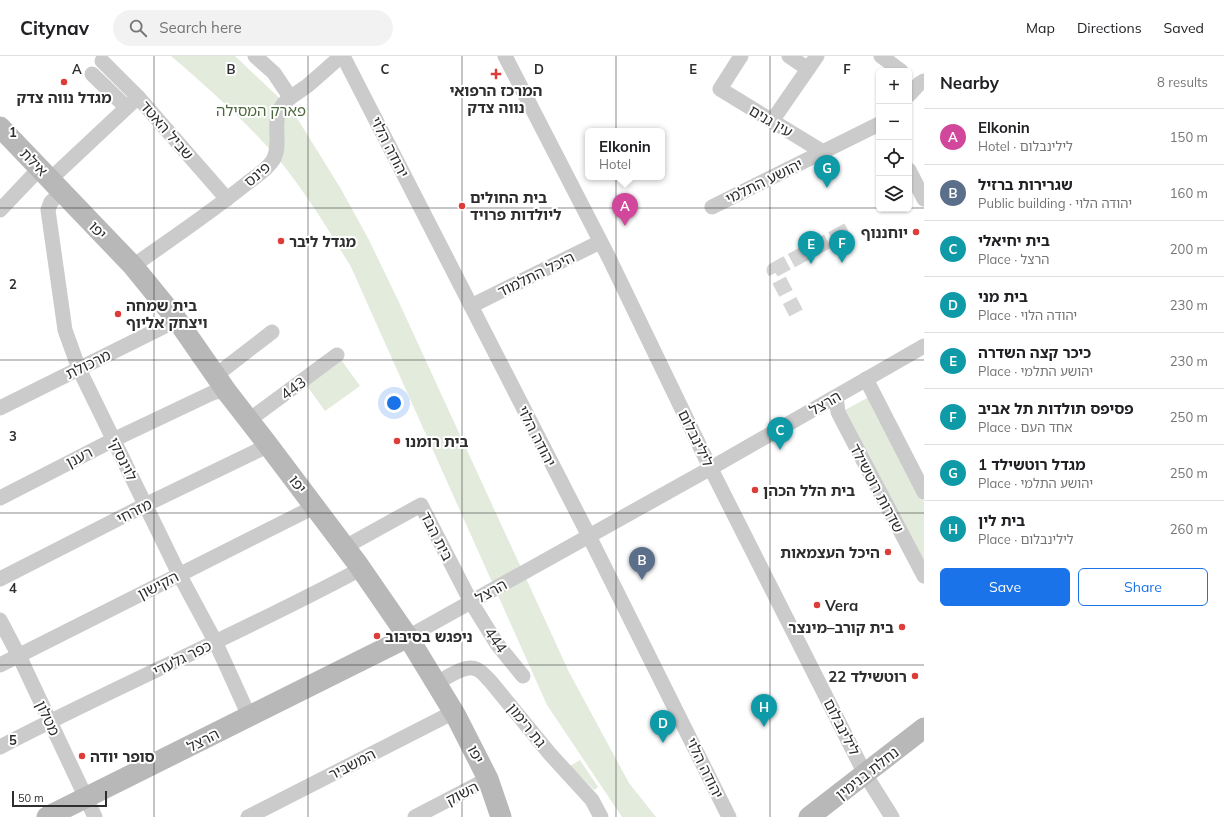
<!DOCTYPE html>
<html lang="en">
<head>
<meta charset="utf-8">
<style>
	body { margin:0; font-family:Mulish,"Noto Sans Hebrew",sans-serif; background:#f2f2f2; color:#202124 }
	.controls { position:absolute; right:12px; top:12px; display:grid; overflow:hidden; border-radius:6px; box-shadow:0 1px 3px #0004 }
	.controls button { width:36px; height:36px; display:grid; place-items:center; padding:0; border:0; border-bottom:1px solid #e0e0e0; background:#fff; color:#202124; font:20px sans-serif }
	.scale { position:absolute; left:12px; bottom:10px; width:95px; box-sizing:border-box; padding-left:4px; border:2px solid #2e2e2e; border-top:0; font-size:11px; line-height:14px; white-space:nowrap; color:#2e2e2e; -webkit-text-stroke:3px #fff; paint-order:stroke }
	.you { position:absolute; left:394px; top:347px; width:14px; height:14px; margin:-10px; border:3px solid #fff; border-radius:50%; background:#1a73e8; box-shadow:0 0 0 6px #1a73e833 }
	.badge { display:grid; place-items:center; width:26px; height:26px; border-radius:50%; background:#1a73e8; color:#fff; font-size:13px; font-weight:700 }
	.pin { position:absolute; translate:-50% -33px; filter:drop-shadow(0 1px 2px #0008) }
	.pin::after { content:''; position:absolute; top:21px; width:14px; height:12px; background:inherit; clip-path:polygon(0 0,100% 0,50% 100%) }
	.popup { position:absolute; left:585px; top:72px; width:80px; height:52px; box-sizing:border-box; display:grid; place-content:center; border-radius:6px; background:#fff; filter:drop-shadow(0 1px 3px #0005); font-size:13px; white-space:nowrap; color:#757577 }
	.popup b { font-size:15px; color:#202124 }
	.popup::after { content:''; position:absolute; left:50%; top:100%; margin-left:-8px; border:8px solid transparent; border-top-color:#fff }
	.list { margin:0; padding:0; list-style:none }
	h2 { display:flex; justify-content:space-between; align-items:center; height:52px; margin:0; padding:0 16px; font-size:17px }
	h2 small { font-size:13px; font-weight:400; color:#757577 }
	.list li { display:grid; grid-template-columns:26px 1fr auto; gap:12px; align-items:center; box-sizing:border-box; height:56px; padding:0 16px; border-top:1px solid #e0e0e0 }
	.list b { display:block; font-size:15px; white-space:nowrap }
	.list p { margin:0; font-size:13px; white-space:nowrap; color:#757577 }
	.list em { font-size:13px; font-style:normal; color:#757577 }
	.actions { display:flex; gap:8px; padding:12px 16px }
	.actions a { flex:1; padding:9px 0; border:1px solid #1a73e8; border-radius:6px; text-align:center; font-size:14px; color:#1a73e8 }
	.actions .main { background:#1a73e8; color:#fff }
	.icon { flex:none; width:22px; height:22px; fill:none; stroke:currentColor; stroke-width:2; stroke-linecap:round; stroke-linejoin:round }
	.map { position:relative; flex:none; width:924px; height:761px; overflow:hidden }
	header { display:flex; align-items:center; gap:24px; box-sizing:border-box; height:56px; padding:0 20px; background:#fff; border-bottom:1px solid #e0e0e0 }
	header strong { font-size:19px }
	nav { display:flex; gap:22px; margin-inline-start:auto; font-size:14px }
	.search { width:280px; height:36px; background:#f2f2f2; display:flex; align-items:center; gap:10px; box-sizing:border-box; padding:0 14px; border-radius:22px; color:#757577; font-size:15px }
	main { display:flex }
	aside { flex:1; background:#fff }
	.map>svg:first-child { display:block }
	.green { fill:#e3ebdc }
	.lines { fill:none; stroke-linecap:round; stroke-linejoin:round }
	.street-tunnel { stroke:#d5d5d5; stroke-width:15; stroke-dasharray:15 8; stroke-linecap:butt }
	.street { stroke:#cbcbcb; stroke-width:15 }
	.secondary { stroke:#b8b8b8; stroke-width:21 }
	.grid { fill:none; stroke:#2e2e2e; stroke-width:1; stroke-opacity:0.55 }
	.poi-dot { fill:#dd3d38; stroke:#fff; stroke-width:1.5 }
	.labels { text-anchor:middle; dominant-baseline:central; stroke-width:4; stroke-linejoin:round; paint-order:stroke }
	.poi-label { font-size:15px; font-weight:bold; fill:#2e2e2e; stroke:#fff; text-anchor:start }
	.park-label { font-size:15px; fill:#4d673d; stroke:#fff }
	.street-label { font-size:15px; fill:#2e2e2e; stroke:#fff }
	.grid-label { font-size:13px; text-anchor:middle; font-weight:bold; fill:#2e2e2e; stroke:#fff; stroke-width:4; stroke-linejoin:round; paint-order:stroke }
</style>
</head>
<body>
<header>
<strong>Citynav</strong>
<div class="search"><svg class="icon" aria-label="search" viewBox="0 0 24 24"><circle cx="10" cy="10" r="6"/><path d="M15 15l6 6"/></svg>Search here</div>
<nav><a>Map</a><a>Directions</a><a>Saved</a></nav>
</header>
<main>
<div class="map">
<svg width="924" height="761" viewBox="0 0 924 761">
	<rect width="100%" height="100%" fill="#fff"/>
	<g class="green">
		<path d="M171,0H235L292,54L341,133L369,184L397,242L569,616L629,727L656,761H622L547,649L351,211C326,170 298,123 265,88C236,57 204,28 171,0Z"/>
		<polygon points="342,305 360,330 325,355 307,330"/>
		<polygon points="869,341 924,446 924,510 843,355"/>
		<polygon points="580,704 598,731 594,734 570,710"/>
	</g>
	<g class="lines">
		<polyline class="street-tunnel" points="774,214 850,173 774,214 796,257"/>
		<g class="street">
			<polyline points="255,0 274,17 290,41"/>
			<polyline points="343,0 589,480 729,761"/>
			<polyline points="505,0 609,202 706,403 865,718 892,761"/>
			<polyline points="741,0 720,33 823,96"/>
			<polyline points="789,0 808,13"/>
			<polyline points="881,0 901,15"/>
			<polyline points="102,5 138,41 227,143"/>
			<polyline points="92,18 126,51"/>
			<polyline points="909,39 919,28 924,25"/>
			<polyline points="772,65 817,0"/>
			<polyline points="909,114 924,143"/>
			<polyline points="52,124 58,116 138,41"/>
			<polyline points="62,135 51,146 48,154 65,274 79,313 179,518 215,585 249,660"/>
			<polyline points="712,151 879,68"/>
			<polyline points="0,154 40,112"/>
			<path d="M133,210C171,183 210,157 246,128C255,121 267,114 273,104C281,91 274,73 278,59C281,45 296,38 307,30C319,20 330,10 341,0"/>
			<polyline points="471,250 600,186"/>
			<polyline points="215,320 272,276"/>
			<polyline points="866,323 924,436"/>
			<polyline points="836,341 838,356 842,364 924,520"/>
			<polyline points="0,352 177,264"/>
			<polyline points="249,364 337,299"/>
			<polyline points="0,442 113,384 210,338 215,336 226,335"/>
			<polyline points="345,491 421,449 471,546 497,588 523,620"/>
			<polyline points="0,523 145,449 261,393 265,385"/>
			<polyline points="0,564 21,604 95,761"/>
			<polyline points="408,581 711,412 924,290"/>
			<polyline points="0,609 308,454 317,454"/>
			<path d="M437,627C446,622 466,608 476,613C482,615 487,622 491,626L550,698L592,744L601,761"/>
			<path d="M0,691C117,630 239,578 355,516L357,507"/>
			<polyline points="248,761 448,659 456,660"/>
			<polyline points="415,761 488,723"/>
		</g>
		<g class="secondary">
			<polyline points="0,71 133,210 177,264 227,336 265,385 357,507 408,581 456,660 488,723 501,761"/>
			<polyline points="47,761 408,581"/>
			<polyline points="809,761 924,672"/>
		</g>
	</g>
	<path class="grid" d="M154,0V761M308,0V761M462,0V761M616,0V761M770,0V761M0,152H879M909,152H924M0,304H924M0,457H924M0,609H924"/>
	<g class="poi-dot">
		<path d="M494 12h4v4h4v4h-4v4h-4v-4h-4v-4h4z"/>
		<circle cx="64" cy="26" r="4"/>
		<circle cx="462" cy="150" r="4"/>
		<circle cx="916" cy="176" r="4"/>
		<circle cx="281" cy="185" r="4"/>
		<circle cx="118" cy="258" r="4"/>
		<circle cx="397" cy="385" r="4"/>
		<circle cx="755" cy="434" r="4"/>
		<circle cx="888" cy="496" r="4"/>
		<circle cx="817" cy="549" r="4"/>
		<circle cx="902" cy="571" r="4"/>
		<circle cx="377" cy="580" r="4"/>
		<circle cx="915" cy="620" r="4"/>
		<circle cx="82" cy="700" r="4"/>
	</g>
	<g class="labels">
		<g class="poi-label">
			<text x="496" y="34" text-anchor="middle">המרכז הרפואי<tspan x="496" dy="17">נווה צדק</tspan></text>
			<text x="64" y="41" text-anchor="middle">מגדל נווה צדק</text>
			<text x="470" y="141">בית החולים<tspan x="470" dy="17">ליולדות פרויד</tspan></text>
			<text x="908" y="176" text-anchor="end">יוחננוף</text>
			<text x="289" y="185">מגדל ליבר</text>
			<text x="126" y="249">בית שמחה<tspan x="126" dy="17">ויצחק אליוף</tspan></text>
			<text x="405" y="385">בית רומנו</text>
			<text x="763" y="434">בית הלל הכהן</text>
			<text x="880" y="496" text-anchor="end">היכל העצמאות</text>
			<text x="825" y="549">Vera</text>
			<text x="894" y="571" text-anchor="end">בית קורב–מינצר</text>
			<text x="385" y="580">ניפגש בסיבוב</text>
			<text x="907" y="620" text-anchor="end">רוטשילד 22</text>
			<text x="90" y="700">סופר יודה</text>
		</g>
		<g class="park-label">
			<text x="261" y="54">פארק המסילה</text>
		</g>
		<g class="street-label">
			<text transform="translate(771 65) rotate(31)">עין גנים</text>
			<text transform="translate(167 74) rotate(49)">שביל האטד</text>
			<text transform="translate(390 91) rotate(63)">יהודה הלוי</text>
			<text transform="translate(34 106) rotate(46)">אילת</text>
			<text transform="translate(257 118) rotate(-41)">פינס</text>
			<text transform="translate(764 125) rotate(-26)">יהושע התלמי</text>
			<text transform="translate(98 174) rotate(46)">יפו</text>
			<text transform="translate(536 218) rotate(-26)">היכל התלמוד</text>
			<text transform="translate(88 308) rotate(-26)">מרכולת</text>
			<text transform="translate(293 332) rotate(-37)">443</text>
			<text transform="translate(825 347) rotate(-30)">הרצל</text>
			<text transform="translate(537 380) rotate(63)">יהודה הלוי</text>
			<text transform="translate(696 382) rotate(64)">לילינבלום</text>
			<text transform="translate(79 401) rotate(-27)">רענן</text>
			<text transform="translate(123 403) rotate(64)">לוינסקי</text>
			<text transform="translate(298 428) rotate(53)">יפו</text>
			<text transform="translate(877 432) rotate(62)">שדרות רוטשילד</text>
			<text transform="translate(134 455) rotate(-27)">מזרחי</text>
			<text transform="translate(437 480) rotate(63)">בית הבד</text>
			<text transform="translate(158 529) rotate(-27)">הקישון</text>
			<text transform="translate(491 535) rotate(-29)">הרצל</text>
			<text transform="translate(496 584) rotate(55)">444</text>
			<text transform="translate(182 602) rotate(-26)">כפר גלעדי</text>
			<text transform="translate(48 662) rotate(65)">מטלון</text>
			<text transform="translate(527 669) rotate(51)">גת רימון</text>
			<text transform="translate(842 671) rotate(63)">לילינבלום</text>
			<text transform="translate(203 684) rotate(-27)">הרצל</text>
			<text transform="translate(476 698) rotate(63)">יפו</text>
			<text transform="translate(352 708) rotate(-27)">המשביר</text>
			<text transform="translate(705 712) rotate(64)">יהודה הלוי</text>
			<text transform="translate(867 717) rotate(-38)">נחלת בנימין</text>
			<text transform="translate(462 737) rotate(-27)">השוק</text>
		</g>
	</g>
	<g class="grid-label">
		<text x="77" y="18">A</text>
		<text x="231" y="18">B</text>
		<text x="385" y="18">C</text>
		<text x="539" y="18">D</text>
		<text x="693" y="18">E</text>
		<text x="847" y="18">F</text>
		<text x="13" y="81">1</text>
		<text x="13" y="233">2</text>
		<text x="13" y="385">3</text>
		<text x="13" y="537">4</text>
		<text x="13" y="689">5</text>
	</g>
</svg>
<div class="controls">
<button>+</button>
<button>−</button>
<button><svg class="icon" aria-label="locate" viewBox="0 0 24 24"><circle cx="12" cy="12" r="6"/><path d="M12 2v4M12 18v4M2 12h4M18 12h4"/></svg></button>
<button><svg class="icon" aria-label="layers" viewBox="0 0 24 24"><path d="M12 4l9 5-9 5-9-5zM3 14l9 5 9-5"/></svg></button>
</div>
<div class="scale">50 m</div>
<div class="you"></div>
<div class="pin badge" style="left:625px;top:170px;background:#d1479c">A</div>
<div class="popup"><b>Elkonin</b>Hotel</div>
<div class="pin badge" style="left:642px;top:524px;background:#5c6f8a">B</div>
<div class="pin badge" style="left:780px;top:394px;background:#0f9aa8">C</div>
<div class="pin badge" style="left:663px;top:687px;background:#0f9aa8">D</div>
<div class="pin badge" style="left:811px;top:208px;background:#0f9aa8">E</div>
<div class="pin badge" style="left:842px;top:207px;background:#0f9aa8">F</div>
<div class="pin badge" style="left:827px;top:132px;background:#0f9aa8">G</div>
<div class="pin badge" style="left:764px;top:671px;background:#0f9aa8">H</div>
</div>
<aside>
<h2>Nearby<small>8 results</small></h2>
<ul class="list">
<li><span class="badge" style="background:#d1479c">A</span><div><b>Elkonin</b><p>Hotel · לילינבלום</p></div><em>150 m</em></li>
<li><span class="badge" style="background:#5c6f8a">B</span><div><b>שגרירות ברזיל</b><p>Public building · יהודה הלוי</p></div><em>160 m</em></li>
<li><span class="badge" style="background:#0f9aa8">C</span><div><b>בית יחיאלי</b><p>Place · הרצל</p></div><em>200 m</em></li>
<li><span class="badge" style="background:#0f9aa8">D</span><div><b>בית מני</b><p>Place · יהודה הלוי</p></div><em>230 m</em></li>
<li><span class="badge" style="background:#0f9aa8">E</span><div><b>כיכר קצה השדרה</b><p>Place · יהושע התלמי</p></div><em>230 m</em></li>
<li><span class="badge" style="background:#0f9aa8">F</span><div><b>פסיפס תולדות תל אביב</b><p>Place · אחד העם</p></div><em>250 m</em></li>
<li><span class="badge" style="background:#0f9aa8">G</span><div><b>מגדל רוטשילד 1</b><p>Place · יהושע התלמי</p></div><em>250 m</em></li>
<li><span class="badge" style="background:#0f9aa8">H</span><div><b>בית לין</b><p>Place · לילינבלום</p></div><em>260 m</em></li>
</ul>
<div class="actions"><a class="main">Save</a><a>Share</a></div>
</aside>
</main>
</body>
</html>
